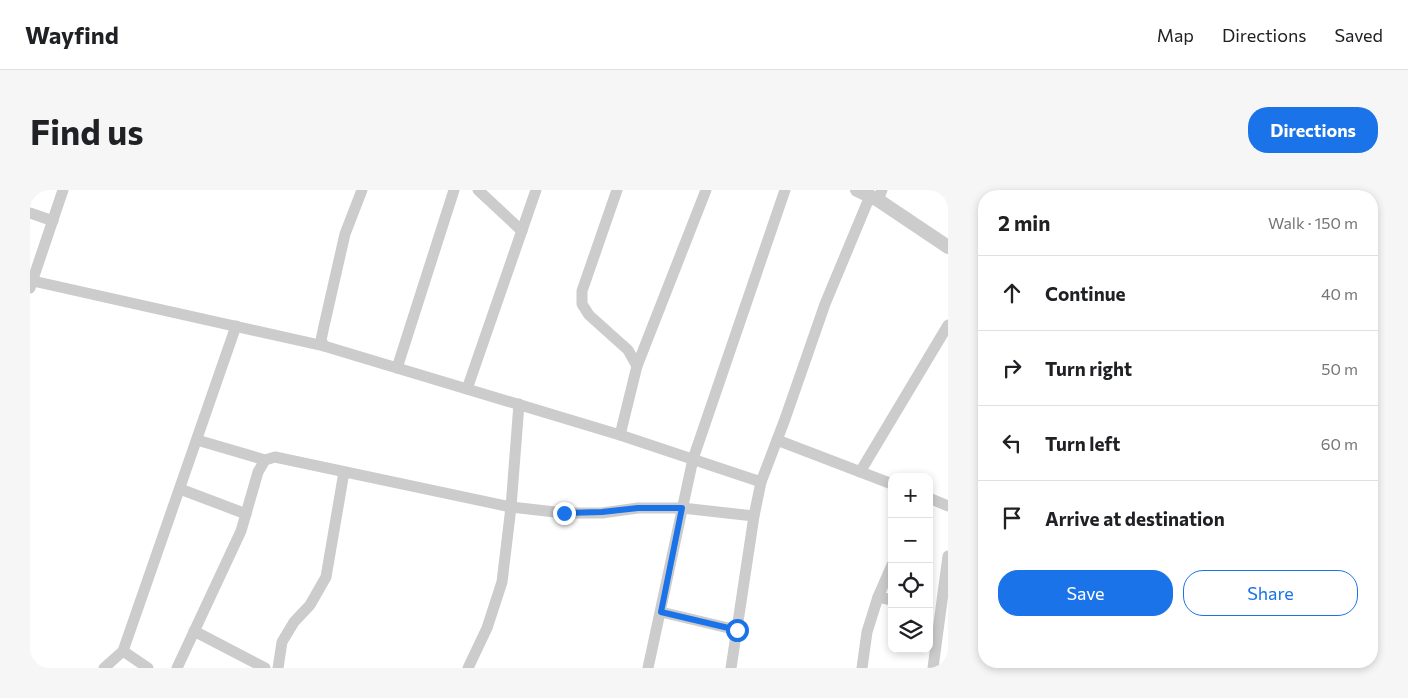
<!DOCTYPE html>
<html lang="en">
<head>
<meta charset="utf-8">
<style>
	body { margin:0; font-family:Commissioner,sans-serif; background:#f6f6f6; color:#202124 }
	.controls { position:absolute; right:15px; bottom:15px; display:grid; overflow:hidden; border-radius:10px; box-shadow:0 2px 8px #0003 }
	.controls button { width:45px; height:45px; display:grid; place-items:center; padding:0; border:0; border-bottom:1px solid #e0e0e0; background:#fff; color:#202124; font:25px sans-serif }
	.stop { position:absolute; width:15px; height:15px; margin:-11px; border:4px solid #1a73e8; border-radius:50%; background:#fff }
	.stop.end { background:#1a73e8; border-color:#fff; box-shadow:0 1px 5px #0008 }
	.list { margin:0; padding:0; list-style:none }
	h2 { display:flex; justify-content:space-between; align-items:center; height:65px; margin:0; padding:0 20px; font-size:21px }
	h2 small { font-size:16px; font-weight:400; color:#757577 }
	.list li { display:grid; grid-template-columns:32px 1fr auto; gap:15px; align-items:center; box-sizing:border-box; height:75px; padding:0 20px; border-top:1px solid #e0e0e0 }
	.list b { display:block; font-size:19px; white-space:nowrap }
	.list em { font-size:16px; font-style:normal; color:#757577 }
	.actions { display:flex; gap:10px; padding:15px 20px }
	.actions a { flex:1; padding:11px 0; border:1px solid #1a73e8; border-radius:20px; text-align:center; font-size:18px; color:#1a73e8 }
	.actions .main { background:#1a73e8; color:#fff }
	.icon { flex:none; width:28px; height:28px; fill:none; stroke:currentColor; stroke-width:2; stroke-linecap:round; stroke-linejoin:round }
	.map { position:relative; flex:none; width:918px; height:478px; overflow:hidden; border-radius:20px }
	header { display:flex; align-items:center; gap:30px; box-sizing:border-box; height:70px; padding:0 25px; background:#fff; border-bottom:1px solid #e0e0e0 }
	header strong { font-size:24px }
	nav { display:flex; gap:28px; margin-inline-start:auto; font-size:18px }
	.intro { display:flex; align-items:center; justify-content:space-between; box-sizing:border-box; height:120px; padding:0 30px }
	h1 { margin:0; font-size:35px }
	.button { padding:12px 22px; border-radius:20px; background:#1a73e8; color:#fff; font-size:18px; font-weight:700 }
	main { display:flex; gap:30px; padding:0 30px }
	aside { flex:1; background:#fff; border-radius:20px; box-shadow:0 2px 8px #0003 }
	.map>svg:first-child { display:block }
	.lines { fill:none; stroke-linecap:round; stroke-linejoin:round }
	.minor { stroke:#ccc; stroke-width:11 }
	.tertiary { stroke:#ccc; stroke-width:14 }
	.route { stroke:#1a73e8; stroke-width:6 }
</style>
</head>
<body>
<header>
<strong>Wayfind</strong>
<nav><a>Map</a><a>Directions</a><a>Saved</a></nav>
</header>
<div class="intro"><h1>Find us</h1><a class="button">Directions</a></div>
<main>
<div class="map">
<svg width="918" height="478" viewBox="0 0 918 478">
	<rect width="100%" height="100%" fill="#fff"/>
	<g class="lines">
		<g class="minor">
			<polyline points="332,0 315,44 294,136 291,150 294,156 590,245 731,292"/>
			<polyline points="448,0 492,41"/>
			<polyline points="587,0 552,101 552,114 559,125 598,160 607,176"/>
			<polyline points="848,10 852,0"/>
			<polyline points="0,23 23,31"/>
			<polyline points="3,91 294,156"/>
			<polyline points="0,98 33,0"/>
			<polyline points="367,178 424,0"/>
			<polyline points="437,199 506,0"/>
			<polyline points="590,245 607,176 676,0"/>
			<polyline points="167,250 235,270 245,267 481,317 534,323 572,323 608,318 652,318 724,326"/>
			<polyline points="747,250 862,294"/>
			<polyline points="830,282 918,135"/>
			<polyline points="150,299 216,324"/>
			<polyline points="899,308 918,316"/>
			<polyline points="848,407 862,410"/>
			<polyline points="631,422 707,440"/>
			<polyline points="164,441 235,478"/>
			<polyline points="93,461 118,478"/>
			<polyline points="74,478 93,461 206,136"/>
			<polyline points="147,478 211,341 228,282 235,270"/>
			<polyline points="248,478 252,452 264,432 280,415 296,387 314,282"/>
			<polyline points="438,478 457,438 472,392 481,317 489,214"/>
			<polyline points="618,478 663,269 755,0"/>
			<polyline points="701,478 724,326 731,292 755,229 795,114 840,6"/>
			<polyline points="832,478 837,442 848,407 862,375"/>
			<polyline points="903,478 918,366"/>
		</g>
		<polyline class="tertiary" points="827,0 848,10 918,57"/>
	</g>
	<g class="lines">
		<polyline class="route" points="534,323 572,322 608,318 652,318 631,422 707,440"/>
	</g>
</svg>
<div class="controls">
<button>+</button>
<button>−</button>
<button><svg class="icon" aria-label="locate" viewBox="0 0 24 24"><circle cx="12" cy="12" r="6"/><path d="M12 2v4M12 18v4M2 12h4M18 12h4"/></svg></button>
<button><svg class="icon" aria-label="layers" viewBox="0 0 24 24"><path d="M12 4l9 5-9 5-9-5zM3 14l9 5 9-5"/></svg></button>
</div>
<div class="stop" style="left:707px;top:440px"></div>
<div class="stop end" style="left:534px;top:323px"></div>
</div>
<aside>
<h2>2 min<small>Walk · 150 m</small></h2>
<ul class="list">
<li><svg class="icon" aria-label="ahead" viewBox="0 0 24 24"><path d="M12 20V5M6 11l6-6 6 6"/></svg><div><b>Continue</b></div><em>40 m</em></li>
<li><svg class="icon" aria-label="right" viewBox="0 0 24 24"><path d="M7 20v-9h11M14 6l5 5-5 5"/></svg><div><b>Turn right</b></div><em>50 m</em></li>
<li><svg class="icon" aria-label="left" viewBox="0 0 24 24"><path d="M17 20v-9H6M10 6l-5 5 5 5"/></svg><div><b>Turn left</b></div><em>60 m</em></li>
<li><svg class="icon" aria-label="arrive" viewBox="0 0 24 24"><path d="M6 21V4h12l-3 4 3 4H6"/></svg><div><b>Arrive at destination</b></div></li>
</ul>
<div class="actions"><a class="main">Save</a><a>Share</a></div>
</aside>
</main>
</body>
</html>
